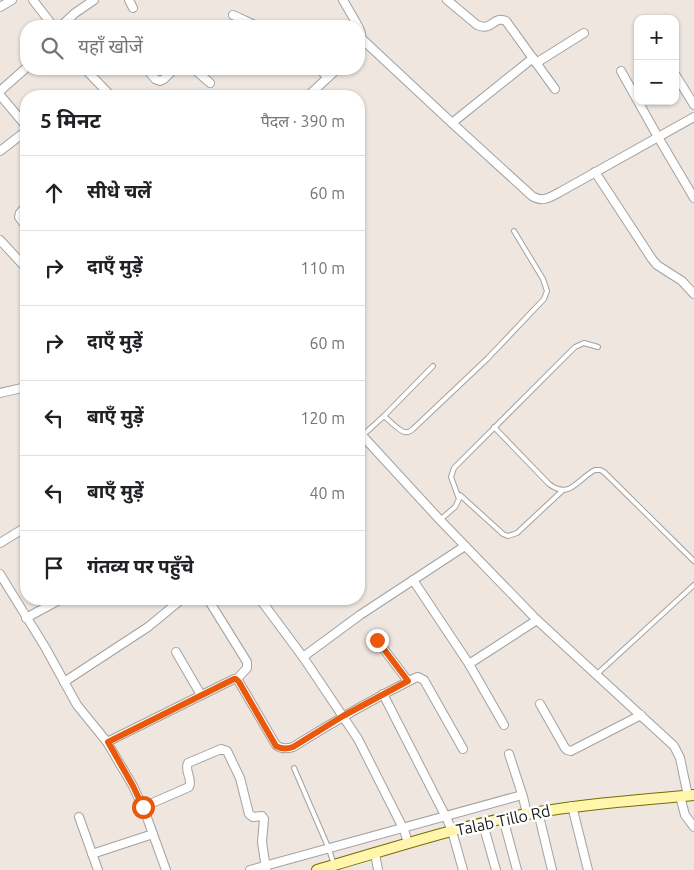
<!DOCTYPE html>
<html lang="hi">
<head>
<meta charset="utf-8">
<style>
	body { margin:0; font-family:Ubuntu,"Noto Sans Devanagari",sans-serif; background:#f2f2f2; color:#202124 }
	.controls { position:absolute; right:15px; top:15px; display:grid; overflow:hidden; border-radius:10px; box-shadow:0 1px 4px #0004 }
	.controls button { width:45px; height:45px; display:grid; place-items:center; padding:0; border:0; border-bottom:1px solid #e0e0e0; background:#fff; color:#202124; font:25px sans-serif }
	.stop { position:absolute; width:15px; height:15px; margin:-11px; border:4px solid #ea580c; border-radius:50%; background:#fff }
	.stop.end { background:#ea580c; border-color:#fff; box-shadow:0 1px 5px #0008 }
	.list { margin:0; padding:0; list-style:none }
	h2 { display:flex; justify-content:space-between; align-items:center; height:65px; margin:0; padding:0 20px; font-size:21px }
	h2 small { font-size:16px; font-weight:400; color:#757577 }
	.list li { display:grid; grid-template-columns:32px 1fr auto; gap:15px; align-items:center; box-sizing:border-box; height:75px; padding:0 20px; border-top:1px solid #e0e0e0 }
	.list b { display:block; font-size:19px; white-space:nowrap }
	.list em { font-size:16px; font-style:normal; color:#757577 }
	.icon { flex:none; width:28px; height:28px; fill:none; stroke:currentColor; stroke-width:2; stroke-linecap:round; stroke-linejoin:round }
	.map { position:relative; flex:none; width:694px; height:870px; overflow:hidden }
	.search { position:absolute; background:#fff; box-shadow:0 1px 4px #0004; left:20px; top:20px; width:345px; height:55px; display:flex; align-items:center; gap:12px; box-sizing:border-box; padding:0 18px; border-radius:20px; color:#757577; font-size:19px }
	.panel { position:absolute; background:#fff; box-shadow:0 1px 4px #0004; left:20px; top:90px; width:345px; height:515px; border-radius:20px }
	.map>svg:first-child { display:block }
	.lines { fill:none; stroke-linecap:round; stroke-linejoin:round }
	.service-casing { stroke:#a2a2a2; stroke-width:6 }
	.minor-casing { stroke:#a2a2a2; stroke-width:10 }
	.secondary-casing { stroke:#746e00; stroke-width:12 }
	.service { stroke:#fff; stroke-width:4 }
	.minor { stroke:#fff; stroke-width:8 }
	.secondary { stroke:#fff6ac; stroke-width:10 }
	.route { stroke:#ea580c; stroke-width:6 }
	.labels { text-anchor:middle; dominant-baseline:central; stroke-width:5; stroke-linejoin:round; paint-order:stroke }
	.street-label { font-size:16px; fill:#1b1b1b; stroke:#fff }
</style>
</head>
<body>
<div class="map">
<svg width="694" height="870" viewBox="0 0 694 870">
	<rect width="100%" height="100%" fill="#eee6df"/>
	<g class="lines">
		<g class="service-casing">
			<g id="service">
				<path d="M384,416C389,420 400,432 405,432C409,433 411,431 413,429L487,359L544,299L547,291L543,279L514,231"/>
				<path d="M494,427L549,484C570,500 577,479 595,470H600L604,472L694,561"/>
				<polyline points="362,436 384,416 433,366"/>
				<polyline points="460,495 503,534 508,536 517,533 562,491"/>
				<polyline points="440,520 455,507 459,499 451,477 454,468 575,347 584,343 598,347"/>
				<polyline points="596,675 694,585"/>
				<polyline points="294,768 329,849 334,865"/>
			</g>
		</g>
		<g class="minor-casing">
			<g id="minor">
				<polyline points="33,0 53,26"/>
				<polyline points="129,0 133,8"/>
				<polyline points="343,0 358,26"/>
				<path d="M447,0L477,25C493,32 493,15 506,21L555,89"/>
				<polyline points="0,7 12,0"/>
				<polyline points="233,15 257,26"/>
				<polyline points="61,26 75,13 94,0"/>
				<path d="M359,28C362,34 363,41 359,47"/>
				<path d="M362,39L452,123L532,196C543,203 550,197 560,192L694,117"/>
				<polyline points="536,63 584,33"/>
				<polyline points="85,69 111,96"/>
				<polyline points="147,69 155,79 160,81 164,79 174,69"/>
				<polyline points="194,69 210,83"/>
				<polyline points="319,69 328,77"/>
				<polyline points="621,71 658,137 694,198"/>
				<polyline points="675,74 694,105"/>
				<polyline points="0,91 26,68"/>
				<polyline points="0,95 26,126"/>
				<polyline points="308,96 337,69"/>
				<polyline points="452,123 533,58"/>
				<polyline points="0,151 26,131"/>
				<polyline points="595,172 652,259 657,265 682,281 694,294"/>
				<polyline points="26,206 20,213 19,217 26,227"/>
				<polyline points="0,240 26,268"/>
				<polyline points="0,393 26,387"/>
				<polyline points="359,432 440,520 537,620 588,667 674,746 680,758 688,796"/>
				<polyline points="0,543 26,527"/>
				<polyline points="0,574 45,647 77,705 107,742 133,786 145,812 166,870"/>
				<polyline points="413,580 469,664 504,725"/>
				<polyline points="260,599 303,657 358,739 404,830 408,843"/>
				<polyline points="211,604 247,662 247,668 237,679"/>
				<polyline points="26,618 61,599"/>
				<polyline points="377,640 408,681"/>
				<polyline points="176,652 201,695"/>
				<polyline points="303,657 360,615 465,546"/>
				<polyline points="469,664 537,620"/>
				<polyline points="64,682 148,627 182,599"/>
				<polyline points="383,694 447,819 452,831 463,870"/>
				<polyline points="540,704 565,748 567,750 571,751 641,715"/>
				<path d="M107,742L234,679H237L239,682L276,745C281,749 287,749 293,747C333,722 373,699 415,678L418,677L424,680L463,749"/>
				<polyline points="509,754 523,797 527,814"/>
				<polyline points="680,796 685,815 694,827"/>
				<polyline points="572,806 588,870"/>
				<path d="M143,807L189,787C193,778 184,772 188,763L221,749L227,751L240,778L249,814L253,817L262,816L264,819L262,842L266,869"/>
				<polyline points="538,812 552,870"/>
				<polyline points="79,817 98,870"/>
				<polyline points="503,818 517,870"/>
				<polyline points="483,824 496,870"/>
				<polyline points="375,853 378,870"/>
				<polyline points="92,854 153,834"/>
				<polyline points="250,870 522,795"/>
			</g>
		</g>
		<g class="secondary-casing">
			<path id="secondary" d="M317,870C391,849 463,824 539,812C590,803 642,800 694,795"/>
		</g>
		<use href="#service" class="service"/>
		<use href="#minor" class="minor"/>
		<use href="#secondary" class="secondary"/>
	</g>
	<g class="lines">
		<path class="route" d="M143,807L133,786L108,742L234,679H236L239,682L276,746C281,749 287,749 293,747L343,716L408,681L377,640"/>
	</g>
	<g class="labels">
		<g class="street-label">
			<text transform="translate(503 820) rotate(-12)">Talab Tillo Rd</text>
		</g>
	</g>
</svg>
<div class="controls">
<button>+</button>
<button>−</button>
</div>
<div class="stop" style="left:143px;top:807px"></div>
<div class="stop end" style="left:377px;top:640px"></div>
<div class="search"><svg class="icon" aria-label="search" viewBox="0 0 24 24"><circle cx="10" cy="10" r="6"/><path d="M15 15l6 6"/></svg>यहाँ खोजें</div>
<section class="panel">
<h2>5 मिनट<small>पैदल · 390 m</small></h2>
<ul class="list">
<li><svg class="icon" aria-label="ahead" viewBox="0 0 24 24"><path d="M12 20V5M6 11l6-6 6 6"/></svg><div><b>सीधे चलें</b></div><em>60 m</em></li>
<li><svg class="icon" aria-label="right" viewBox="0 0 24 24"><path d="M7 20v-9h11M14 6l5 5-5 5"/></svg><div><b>दाएँ मुड़ें</b></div><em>110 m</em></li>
<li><svg class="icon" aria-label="right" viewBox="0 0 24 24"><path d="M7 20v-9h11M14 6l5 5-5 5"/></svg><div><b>दाएँ मुड़ें</b></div><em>60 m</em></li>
<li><svg class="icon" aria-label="left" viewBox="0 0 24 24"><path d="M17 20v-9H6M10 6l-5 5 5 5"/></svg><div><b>बाएँ मुड़ें</b></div><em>120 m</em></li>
<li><svg class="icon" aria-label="left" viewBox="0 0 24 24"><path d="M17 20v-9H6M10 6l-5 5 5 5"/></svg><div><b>बाएँ मुड़ें</b></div><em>40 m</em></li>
<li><svg class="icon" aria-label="arrive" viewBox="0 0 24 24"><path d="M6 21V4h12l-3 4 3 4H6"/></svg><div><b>गंतव्य पर पहुँचे</b></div></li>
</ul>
</section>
</div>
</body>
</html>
